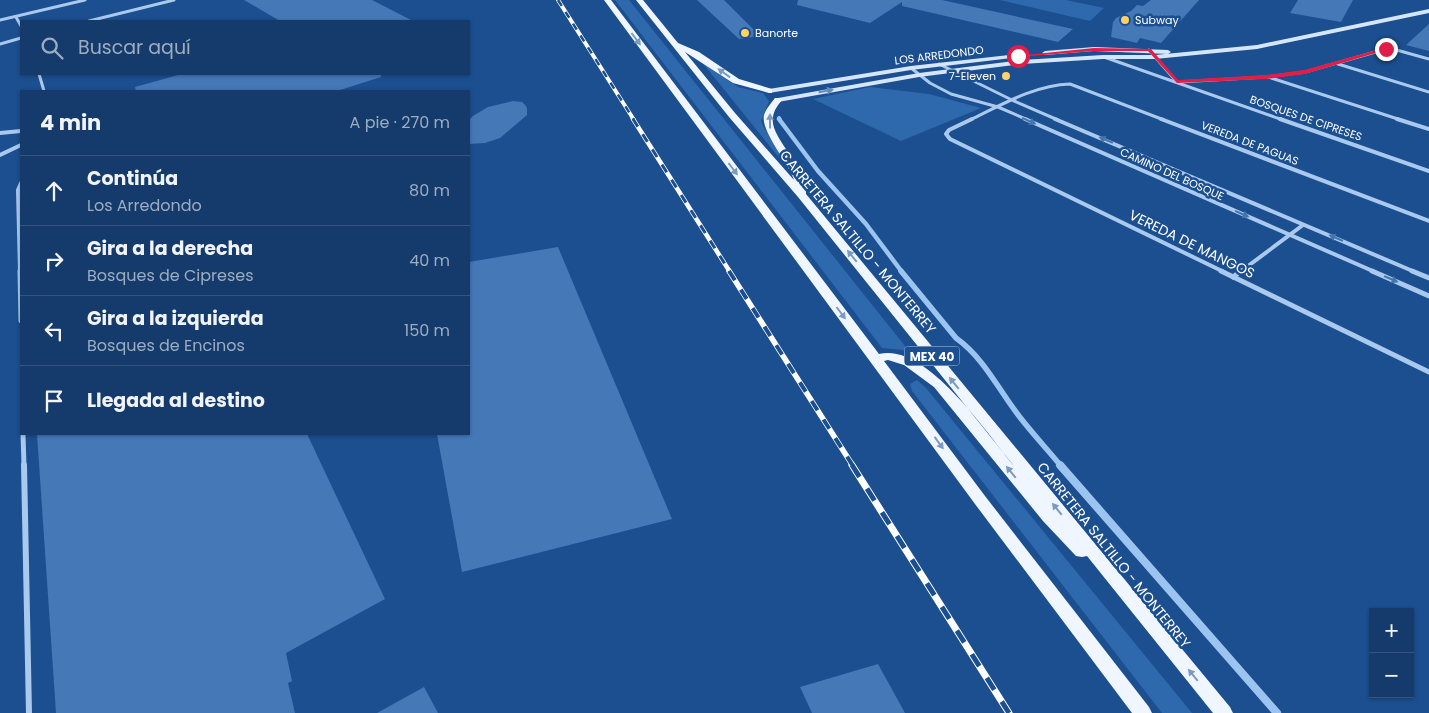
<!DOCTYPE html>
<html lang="es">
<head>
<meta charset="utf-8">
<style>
	body { margin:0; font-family:Poppins,sans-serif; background:#214673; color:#f1f3f6 }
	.controls { position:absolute; right:15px; bottom:15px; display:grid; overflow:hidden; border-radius:0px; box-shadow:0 1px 4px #0004 }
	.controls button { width:45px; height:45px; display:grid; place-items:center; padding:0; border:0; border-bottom:1px solid #33557e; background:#143b6b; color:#f1f3f6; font:25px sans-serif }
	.stop { position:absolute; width:15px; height:15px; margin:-11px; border:4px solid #e11d48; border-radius:50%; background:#fff }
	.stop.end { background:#e11d48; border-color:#fff; box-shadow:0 1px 5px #0008 }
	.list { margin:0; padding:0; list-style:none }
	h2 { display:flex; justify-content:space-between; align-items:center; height:65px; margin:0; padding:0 20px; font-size:21px }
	h2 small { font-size:16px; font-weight:400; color:#9dadc1 }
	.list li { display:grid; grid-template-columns:32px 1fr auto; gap:15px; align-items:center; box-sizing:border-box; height:70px; padding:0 20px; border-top:1px solid #33557e }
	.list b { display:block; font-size:19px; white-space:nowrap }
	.list p { margin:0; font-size:16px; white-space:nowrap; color:#9dadc1 }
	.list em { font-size:16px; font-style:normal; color:#9dadc1 }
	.icon { flex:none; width:28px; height:28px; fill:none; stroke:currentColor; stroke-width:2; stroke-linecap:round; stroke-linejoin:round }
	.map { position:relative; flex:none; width:1429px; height:713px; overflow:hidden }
	.search { position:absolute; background:#143b6b; box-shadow:0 1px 4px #0004; left:20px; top:20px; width:450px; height:55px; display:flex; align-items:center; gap:12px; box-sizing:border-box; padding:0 18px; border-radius:0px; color:#9dadc1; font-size:19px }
	.panel { position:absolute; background:#143b6b; box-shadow:0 1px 4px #0004; left:20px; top:90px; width:450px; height:345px; border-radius:0px }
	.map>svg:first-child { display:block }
	.green { fill:#2e69ad }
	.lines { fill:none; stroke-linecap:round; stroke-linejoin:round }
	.stream-far3 { stroke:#9cc4f0; stroke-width:4 }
	.stream-far2 { stroke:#9cc4f0; stroke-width:4.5 }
	.stream-far1 { stroke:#9cc4f0; stroke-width:5.5 }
	.stream { stroke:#9cc4f0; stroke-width:8 }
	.building { fill:#4478b7 }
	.street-far3 { stroke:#a9c9ee; stroke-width:3 }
	.street-far2 { stroke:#a9c9ee; stroke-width:4 }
	.street-far1 { stroke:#a9c9ee; stroke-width:5 }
	.street { stroke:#a9c9ee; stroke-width:6 }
	.secondary { fill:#d6e6fa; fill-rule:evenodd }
	.primary { fill:#f0f6ff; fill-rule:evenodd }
	.rail-far3-casing { stroke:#fff; stroke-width:4 }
	.rail-far2-casing { stroke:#fff; stroke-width:4.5 }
	.rail-far1-casing { stroke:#fff; stroke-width:5.5 }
	.rail-casing { stroke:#fff; stroke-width:7 }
	.rail-far3 { stroke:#1b4f8f; stroke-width:2.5; stroke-dasharray:7; stroke-linecap:butt }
	.rail-far2 { stroke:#1b4f8f; stroke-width:3; stroke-dasharray:9; stroke-linecap:butt }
	.rail-far1 { stroke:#1b4f8f; stroke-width:4; stroke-dasharray:11; stroke-linecap:butt }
	.rail { stroke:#1b4f8f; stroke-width:5; stroke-dasharray:14; stroke-linecap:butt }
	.oneway { fill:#7b9ac1 }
	.oneway2 { fill:#668bba }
	.oneway3 { fill:#4674ac }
	.route { fill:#e11d48 }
	.poi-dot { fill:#ffd166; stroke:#1b4f8f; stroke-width:2 }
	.labels { text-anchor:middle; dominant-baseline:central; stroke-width:5; stroke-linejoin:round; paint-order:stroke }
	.far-poi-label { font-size:11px; fill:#fff; stroke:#1b4f8f; text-anchor:start }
	.far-street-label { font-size:11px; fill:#fff; stroke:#1b4f8f }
	.shield { fill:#1b4f8f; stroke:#bbcadd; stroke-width:1 }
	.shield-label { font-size:12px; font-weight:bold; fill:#fff }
	.street-label { font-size:14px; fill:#fff; stroke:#1b4f8f }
</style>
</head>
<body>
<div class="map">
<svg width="1429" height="713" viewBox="0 0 1429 713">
	<rect width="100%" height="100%" fill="#1b4f8f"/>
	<g class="green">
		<polygon points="615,0 629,0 913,356 903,350 882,348"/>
		<polygon points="1000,0 1066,0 1104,8 1090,21"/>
		<path d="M701,61L738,87L763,93L769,101L761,121C767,137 781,149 785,165Z"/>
		<polygon points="870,87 929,94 981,108 901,141 813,99"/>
		<polygon points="917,380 926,388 1192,713 1162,713 912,391 910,384"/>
	</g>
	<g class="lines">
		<polyline class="stream-far3" points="779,118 780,120"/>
		<polyline class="stream-far2" points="779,119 818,171 866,224 902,272"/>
		<path class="stream-far1" d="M901,271L956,338C984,358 998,389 1019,416C1032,433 1047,449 1061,466"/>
		<polyline class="stream" points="1060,465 1277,713"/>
	</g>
	<g class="building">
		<polygon points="244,0 372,0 413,21 280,21"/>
		<polygon points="697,0 724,0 760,36 739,39"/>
		<polygon points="798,0 942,0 1073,29 1058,42 902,6 902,2 870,23 797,5"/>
		<polygon points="1151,0 1199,0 1161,43 1140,38 1137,43 1111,37 1113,22 1116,18 1131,11 1137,5 1143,6"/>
		<polygon points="1298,0 1353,0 1341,22 1290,13"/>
		<polygon points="1429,24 1429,51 1406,45"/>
		<polygon points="182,74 381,74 381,77 337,91 136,91 135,87"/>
		<polygon points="513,101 522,102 525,105 527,108 527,115 500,138 485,143 469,144 469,120 473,116 488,107"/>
		<polygon points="558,247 672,519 462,572 437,434 469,434 469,262"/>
		<polygon points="37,434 307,434 385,599 286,653 292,681 288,683 295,713 56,713"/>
		<polygon points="878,664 905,713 812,713 800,687"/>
		<polygon points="424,687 438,713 377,713"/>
	</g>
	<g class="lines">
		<g class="street-far3">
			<polyline points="16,17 21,26"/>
			<polyline points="0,20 85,0"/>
			<polyline points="89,21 174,0"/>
			<polyline points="0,44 21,38"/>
			<polyline points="1149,50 1176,81"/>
			<polyline points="1104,57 1283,120"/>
			<polyline points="939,64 1014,101 1058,120"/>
			<polyline points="1338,64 1429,92"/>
			<polyline points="911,68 930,83 951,94 998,107 1028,120"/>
			<polyline points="39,74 44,91"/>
			<polyline points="1268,77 1401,120"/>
			<polyline points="1179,82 1266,77 1305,72 1386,49 1393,49 1429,59"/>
			<path d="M970,120C1001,105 1035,85 1070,84L1164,120"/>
		</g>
		<g class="street-far2">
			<polyline points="972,119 949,130 946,134 950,139 1224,272"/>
			<polyline points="1025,119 1375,272"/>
			<polyline points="1055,119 1415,272"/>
			<polyline points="1161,119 1429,221"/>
			<polyline points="1280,119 1429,171"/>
			<polyline points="1397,119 1429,129"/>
			<polyline points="0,133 21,131"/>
			<polyline points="0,155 21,145"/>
			<polyline points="20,272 18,190 21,183"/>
			<polyline points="1240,272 1303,225"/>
		</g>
		<g class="street-far1">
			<polyline points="20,271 21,321"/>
			<polyline points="1221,271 1429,372"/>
			<polyline points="1372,271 1429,296"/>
			<polyline points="1412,271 1429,278"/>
			<polyline points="1233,277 1241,271"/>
			<polyline points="23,434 24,466"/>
		</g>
		<polyline class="street" points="24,465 29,713"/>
		<g class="secondary">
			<polygon points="1429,9 1429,13 1257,49 1155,59 1103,59 1022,64 919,77 778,102 775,100 778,98 919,73 1022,60 1103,55 1155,55 1257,45"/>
			<polygon points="1094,47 1168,50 1171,52 1168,54 1094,51 1045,55 1042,53 1045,51"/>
			<polygon points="1026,53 1028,54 1028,56 911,70 769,93 766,91 769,89 911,66"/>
		</g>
		<path class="primary" d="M604,0H611L879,354C926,342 987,433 1014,466L798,197L729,117L636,0H643L678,43L699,52L739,79L772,89V93H769L733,83L685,52L735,113L794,180C789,163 760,131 764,115C766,109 771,103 775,98H781L782,100C778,105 774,110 773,117C769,138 808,166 806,194L1230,707L1233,713H1213L1087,556L1082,557L1076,556L1043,521L934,387L904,365L888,360L884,361L985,496L1149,707L1152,713H1132L975,504Z"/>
		<g class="rail-far3-casing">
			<polyline id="rail-far3" points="558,0 634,120"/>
		</g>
		<g class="rail-far2-casing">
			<polyline id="rail-far2" points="633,119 730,272"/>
		</g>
		<g class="rail-far1-casing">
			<polyline id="rail-far1" points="729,271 853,466"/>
		</g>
		<g class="rail-casing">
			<polyline id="rail" points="852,465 1009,713"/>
		</g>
		<use href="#rail-far3" class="rail-far3"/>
		<use href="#rail-far2" class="rail-far2"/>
		<use href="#rail-far1" class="rail-far1"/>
		<use href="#rail" class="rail"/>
	</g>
	<defs><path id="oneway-solid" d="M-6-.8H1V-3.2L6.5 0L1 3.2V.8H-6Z" transform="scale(1.25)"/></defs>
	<g class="oneway">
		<use href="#oneway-solid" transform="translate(636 39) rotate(53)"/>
		<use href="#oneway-solid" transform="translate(724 73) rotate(-144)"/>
		<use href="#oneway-solid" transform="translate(770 121) rotate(-90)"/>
		<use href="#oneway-solid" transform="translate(733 169) rotate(53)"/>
		<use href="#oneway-solid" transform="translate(852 256) rotate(-129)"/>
		<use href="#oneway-solid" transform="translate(841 313) rotate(53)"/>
		<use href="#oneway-solid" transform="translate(954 383) rotate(-129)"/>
		<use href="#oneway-solid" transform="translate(939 443) rotate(54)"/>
		<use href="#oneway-solid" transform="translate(1011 472) rotate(-129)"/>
		<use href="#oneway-solid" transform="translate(1057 509) rotate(-129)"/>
		<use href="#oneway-solid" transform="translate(1193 675) rotate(-129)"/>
	</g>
	<use class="oneway2" href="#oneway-solid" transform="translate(826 91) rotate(-10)"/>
	<g class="oneway3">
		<use href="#oneway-solid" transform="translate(1029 121) rotate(24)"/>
		<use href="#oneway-solid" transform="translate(1106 140) rotate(-157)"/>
		<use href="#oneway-solid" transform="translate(1242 214) rotate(24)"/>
		<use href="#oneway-solid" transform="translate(1336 238) rotate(-157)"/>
		<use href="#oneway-solid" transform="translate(1391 279) rotate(23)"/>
	</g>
	<polygon class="route" points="1094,48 1151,49 1178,80 1266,75 1304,70 1384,48 1389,49 1305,74 1266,79 1177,83 1148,51 1094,51 1018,57 1015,56"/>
	<g class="poi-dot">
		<circle cx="1125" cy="20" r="5"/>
		<circle cx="745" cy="33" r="5"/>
		<circle cx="1006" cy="76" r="5"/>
	</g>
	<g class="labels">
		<g class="far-poi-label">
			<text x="1135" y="20">Subway</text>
			<text x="755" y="33">Banorte</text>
			<text x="996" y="76" text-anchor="end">7-Eleven</text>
		</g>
		<g class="far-street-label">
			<text transform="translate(939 55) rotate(-7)">LOS ARREDONDO</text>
			<text transform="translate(1306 118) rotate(19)">BOSQUES DE CIPRESES</text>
			<text transform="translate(1250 143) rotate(21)">VEREDA DE PAGUAS</text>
			<text transform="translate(1172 174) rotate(24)">CAMINO DEL BOSQUE</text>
		</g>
		<rect class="shield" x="904.5" y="346.5" width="55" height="19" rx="4"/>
		<g class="shield-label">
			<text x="932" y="356">MEX 40</text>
		</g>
		<g class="street-label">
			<text transform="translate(858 242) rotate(50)">CARRETERA SALTILLO - MONTERREY</text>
			<text transform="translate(1192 244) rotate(26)">VEREDA DE MANGOS</text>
			<text transform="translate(1114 555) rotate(51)">CARRETERA SALTILLO - MONTERREY</text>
		</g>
	</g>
</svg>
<div class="controls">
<button>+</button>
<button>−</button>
</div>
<div class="stop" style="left:1018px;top:56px"></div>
<div class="stop end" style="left:1386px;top:49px"></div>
<div class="search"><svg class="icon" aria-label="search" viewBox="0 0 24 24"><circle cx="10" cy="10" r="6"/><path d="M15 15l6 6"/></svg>Buscar aquí</div>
<section class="panel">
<h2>4 min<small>A pie · 270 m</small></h2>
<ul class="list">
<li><svg class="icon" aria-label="ahead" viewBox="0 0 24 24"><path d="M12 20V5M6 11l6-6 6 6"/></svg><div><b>Continúa</b><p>Los Arredondo</p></div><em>80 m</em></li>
<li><svg class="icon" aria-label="right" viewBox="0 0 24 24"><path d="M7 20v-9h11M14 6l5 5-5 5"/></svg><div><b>Gira a la derecha</b><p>Bosques de Cipreses</p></div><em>40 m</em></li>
<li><svg class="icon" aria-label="left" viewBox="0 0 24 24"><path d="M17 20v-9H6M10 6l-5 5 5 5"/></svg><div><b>Gira a la izquierda</b><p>Bosques de Encinos</p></div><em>150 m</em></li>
<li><svg class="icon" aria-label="arrive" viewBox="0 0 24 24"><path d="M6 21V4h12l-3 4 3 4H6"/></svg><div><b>Llegada al destino</b></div></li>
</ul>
</section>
</div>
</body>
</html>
